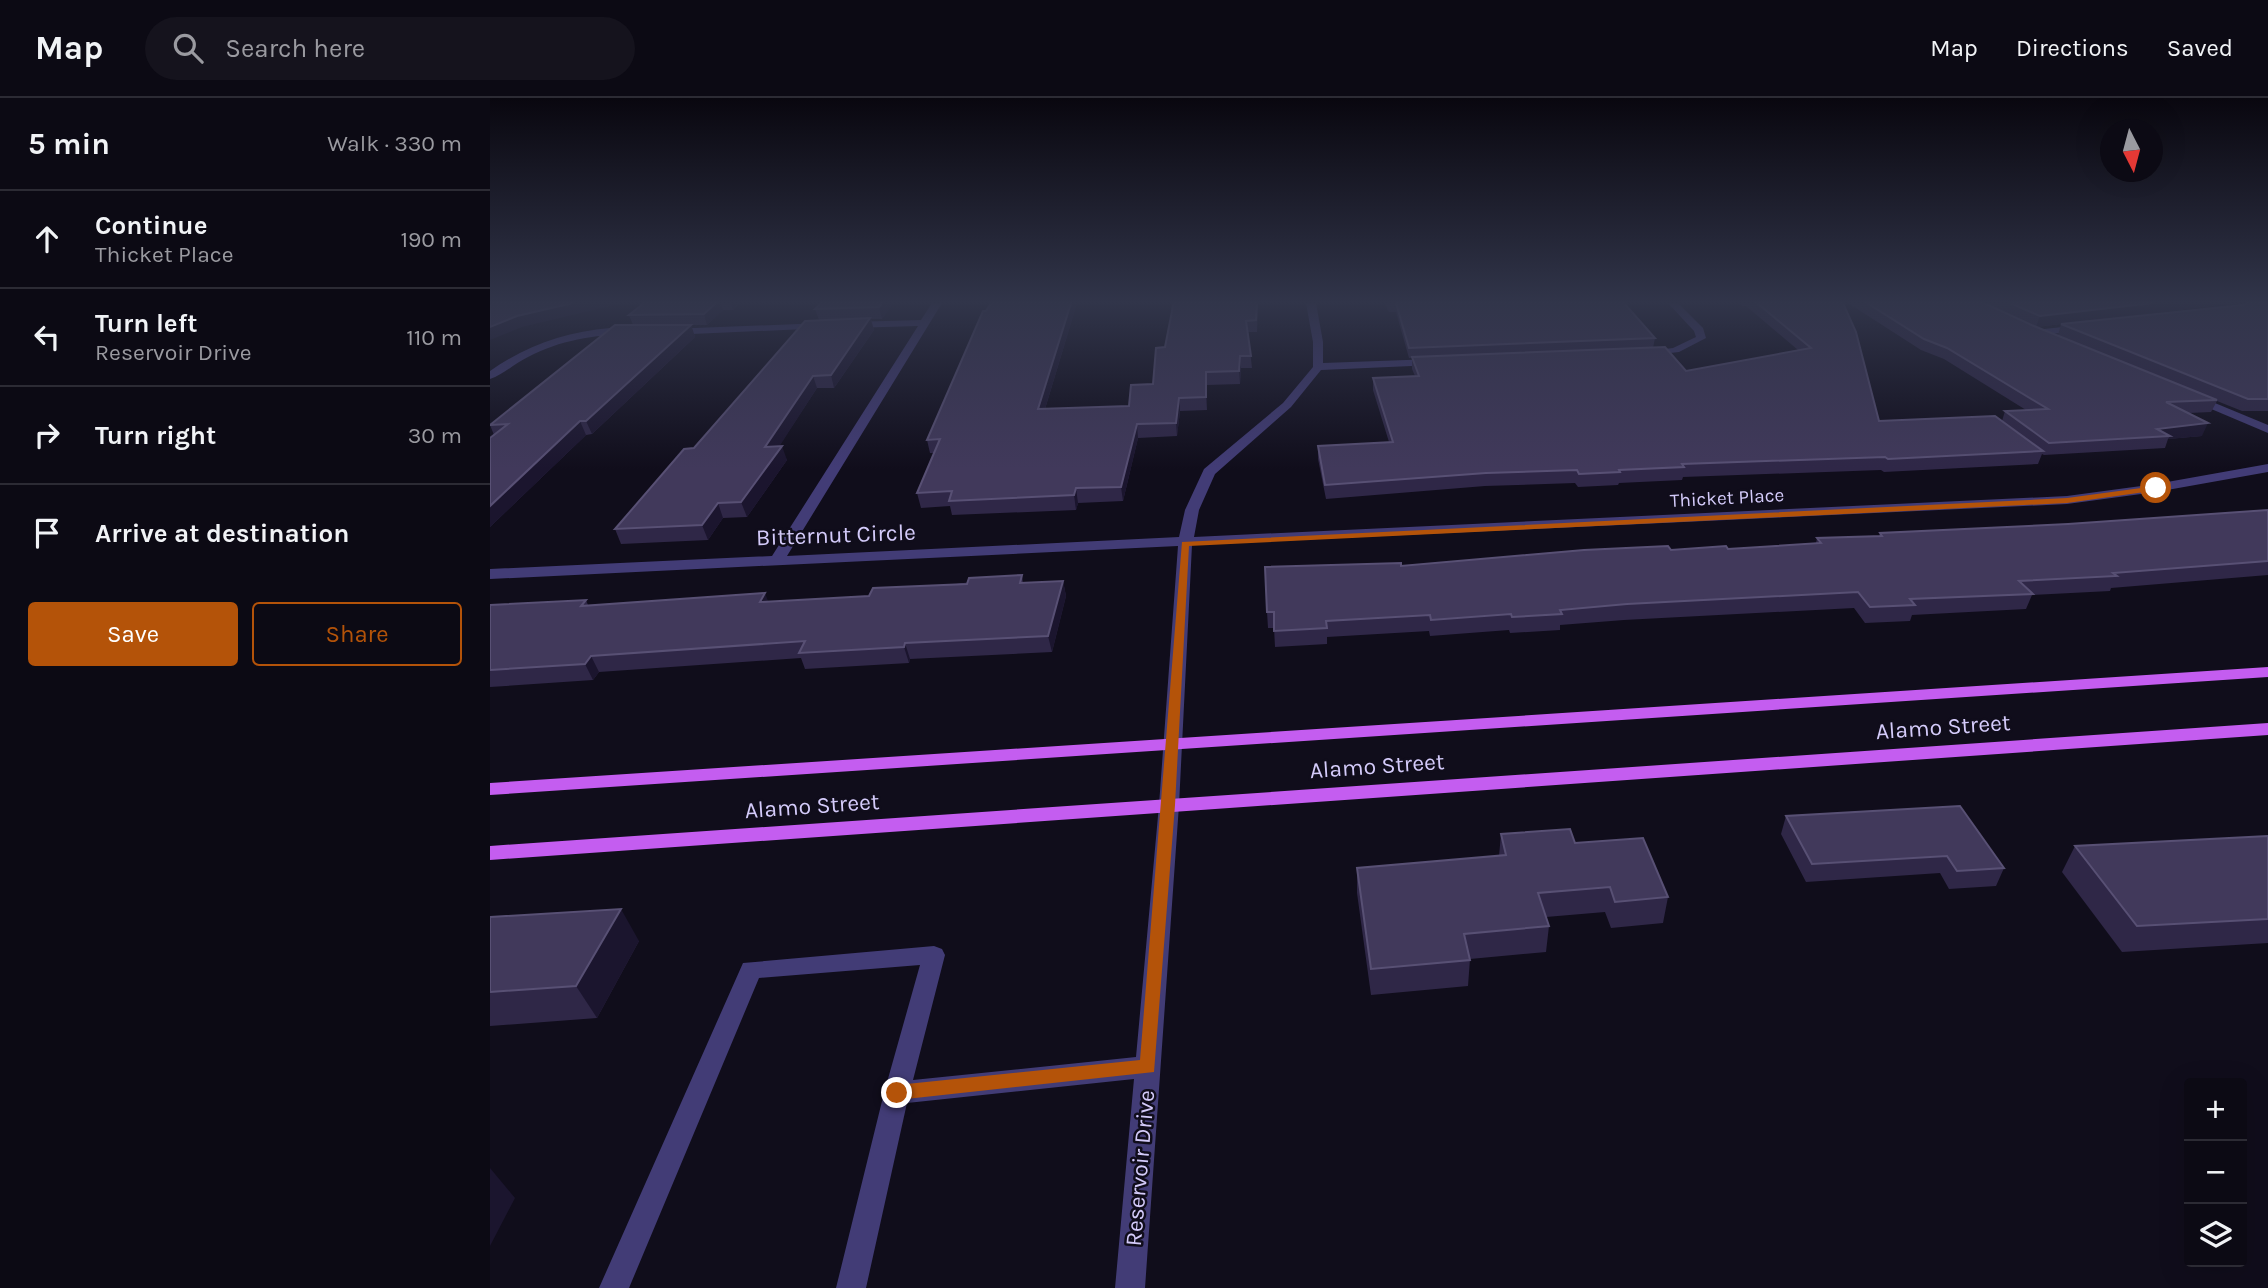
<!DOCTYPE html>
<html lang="en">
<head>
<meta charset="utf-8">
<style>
	body { margin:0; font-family:Karla,sans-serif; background:#15131d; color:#f1f3f6 }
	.controls { position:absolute; right:21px; bottom:21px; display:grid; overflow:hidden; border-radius:7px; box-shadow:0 7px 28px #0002 }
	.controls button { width:63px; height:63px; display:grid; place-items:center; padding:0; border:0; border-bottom:2px solid #2c2b34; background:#0c0a14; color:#f1f3f6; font:35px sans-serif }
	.compass { position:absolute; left:1610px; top:21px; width:63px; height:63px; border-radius:50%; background:#0c0a14; box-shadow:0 7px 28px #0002; rotate:174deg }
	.stop { position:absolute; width:21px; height:21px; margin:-16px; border:5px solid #b45309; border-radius:50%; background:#fff }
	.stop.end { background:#b45309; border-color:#fff; box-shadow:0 2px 7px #0008 }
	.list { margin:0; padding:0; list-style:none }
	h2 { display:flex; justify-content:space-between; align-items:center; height:91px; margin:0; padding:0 28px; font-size:30px }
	h2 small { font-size:23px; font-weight:400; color:#9a9aa0 }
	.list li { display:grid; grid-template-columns:46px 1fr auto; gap:21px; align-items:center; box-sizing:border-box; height:98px; padding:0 28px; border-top:2px solid #2c2b34 }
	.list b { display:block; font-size:26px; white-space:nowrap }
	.list p { margin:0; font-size:23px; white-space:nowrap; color:#9a9aa0 }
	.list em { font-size:23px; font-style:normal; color:#9a9aa0 }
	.actions { display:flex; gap:14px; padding:21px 28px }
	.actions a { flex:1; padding:16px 0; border:2px solid #b45309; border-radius:7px; text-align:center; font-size:24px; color:#b45309 }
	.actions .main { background:#b45309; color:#fff }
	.icon { flex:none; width:38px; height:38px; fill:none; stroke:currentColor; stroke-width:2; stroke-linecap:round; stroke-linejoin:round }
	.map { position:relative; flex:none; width:1778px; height:1190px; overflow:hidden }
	header { display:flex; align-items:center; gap:42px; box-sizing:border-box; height:98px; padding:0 35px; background:#0c0a14; border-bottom:2px solid #2c2b34 }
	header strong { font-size:33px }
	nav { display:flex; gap:38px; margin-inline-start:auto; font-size:24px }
	.search { width:490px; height:63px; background:#15131d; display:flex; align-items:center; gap:18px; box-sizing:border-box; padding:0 24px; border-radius:38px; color:#9a9aa0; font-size:26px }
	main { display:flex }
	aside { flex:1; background:#0c0a14 }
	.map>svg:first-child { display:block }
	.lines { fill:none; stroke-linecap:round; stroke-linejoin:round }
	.minor { fill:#423c76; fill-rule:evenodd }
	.major { fill:#c45df0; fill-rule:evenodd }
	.wall { fill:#2f2747 }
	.shaded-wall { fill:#1b152e }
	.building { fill:#41395b; stroke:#585074; stroke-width:2 }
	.route { fill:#b45309 }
	.labels { text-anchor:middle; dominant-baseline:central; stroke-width:5; stroke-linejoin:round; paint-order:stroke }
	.far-street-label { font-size:19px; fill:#d4cbfa; stroke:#100d1b }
	.street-label { font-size:23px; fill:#d4cbfa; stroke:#100d1b }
</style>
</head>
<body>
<header>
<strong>Map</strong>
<div class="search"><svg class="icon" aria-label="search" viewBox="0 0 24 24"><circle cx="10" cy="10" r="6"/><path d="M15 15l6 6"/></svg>Search here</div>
<nav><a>Map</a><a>Directions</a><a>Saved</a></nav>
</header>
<main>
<aside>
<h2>5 min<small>Walk · 330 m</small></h2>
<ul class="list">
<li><svg class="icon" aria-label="ahead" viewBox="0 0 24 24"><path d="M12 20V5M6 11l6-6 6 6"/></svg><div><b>Continue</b><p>Thicket Place</p></div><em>190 m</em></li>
<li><svg class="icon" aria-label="left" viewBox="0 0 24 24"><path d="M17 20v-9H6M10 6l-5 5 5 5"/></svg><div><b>Turn left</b><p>Reservoir Drive</p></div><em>110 m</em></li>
<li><svg class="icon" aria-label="right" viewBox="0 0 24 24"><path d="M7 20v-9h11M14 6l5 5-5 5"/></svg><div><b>Turn right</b></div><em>30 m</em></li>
<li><svg class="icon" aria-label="arrive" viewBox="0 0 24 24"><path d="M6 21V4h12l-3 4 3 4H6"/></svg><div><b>Arrive at destination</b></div></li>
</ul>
<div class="actions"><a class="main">Save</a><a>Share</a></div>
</aside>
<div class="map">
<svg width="1778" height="1190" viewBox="0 0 1778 1190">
	<rect width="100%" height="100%" fill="#100d1b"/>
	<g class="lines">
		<g class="minor">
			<polygon points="442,205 452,205 297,458 689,439 695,412 714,371 793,305 823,269 823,244 816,205 826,205 833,244 833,265 944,261 949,264 944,267 831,272 801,309 725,376 709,412 704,439 1577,398 1666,386 1778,366 1778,374 1666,394 1577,406 702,447 689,707 655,1190 625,1190 644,981 417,1005 376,1190 346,1190 394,995 430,867 269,880 139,1190 109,1190 253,865 444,848 452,851 455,857 423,982 646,959 669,707 688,448 0,481 0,471 282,458 428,228 360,230 355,227 360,224 431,222"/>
			<polygon points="1178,205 1188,205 1213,230 1216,240 1189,254 1153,258 1153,254 1183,250 1206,239 1204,233"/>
			<polygon points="333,225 338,228 337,230 179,237 174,234 179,231"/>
			<polygon points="1591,227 1595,228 1595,232 1545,238 1540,235 1545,232"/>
			<path d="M120,230H140L145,233L140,236C104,237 70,242 38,259C25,265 13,277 0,281V273C37,247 76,234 120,230Z"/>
			<polygon points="1700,298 1708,298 1778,327 1778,335 1700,302"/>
		</g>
		<g class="major">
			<polygon points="1778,569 1778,579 0,697 0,685"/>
			<polygon points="1778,625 1778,637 0,762 0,748"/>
		</g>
	</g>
	<g class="wall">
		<polygon points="154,205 250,205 243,212 233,212 217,227 201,227 205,239 102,336 96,337 0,429 0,340 4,337 0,327 143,227 139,217"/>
		<polygon points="331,205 403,205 392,221 381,221 384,232 344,290 327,290 289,348 297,362 257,419 233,420 218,442 131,446 125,431 329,222 325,211"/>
		<polygon points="501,205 587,205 555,311 639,308 663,286 675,249 682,213 683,205 768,205 767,234 758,234 762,270 751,270 750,286 717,287 717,312 690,313 687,338 648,340 633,403 588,405 586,412 462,417 460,408 431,410 427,395 444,355 440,355 437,342"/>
		<polygon points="894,205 1134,205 1165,240 1163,250 1196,273 1308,252 1256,208 1253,208 1250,205 1353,205 1389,323 1512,323 1515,313 1536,312 1454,261 1431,252 1358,205 1745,205 1546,229 1544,228 1568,237 1571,226 1778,205 1778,313 1752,313 1727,303 1721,314 1699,315 1712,338 1678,341 1675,350 1554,357 1552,356 1548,366 1394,374 1391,372 1193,379 1192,382 1129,385 1128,387 1088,389 1085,385 995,388 836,401 828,361 828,348 899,344 883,292 883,280 925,278 922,271 922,260 919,260 906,214 899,214"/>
		<polygon points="1778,412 1778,477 1621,490 1620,493 1542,497 1536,511 1422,517 1420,523 1375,525 1364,510 1134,522 1070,527 1070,532 1020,535 1019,532 940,538 939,533 837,539 837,546 785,549 784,530 778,530 777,514 911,468 1181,452 1238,451 1326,445 1327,440 1389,438 1390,435 1578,426"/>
		<polygon points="532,477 533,485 573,483 576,498 562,554 420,561 419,565 315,571 311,560 109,574 103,582 0,589 0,507 96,502 98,507 278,504 379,498"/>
		<polygon points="1296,718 1514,770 1506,788 1459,791 1450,775 1316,784 1291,736"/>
		<polygon points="1011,736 1085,745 1178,799 1173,825 1121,830 1115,814 1056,819 1059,828 1056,854 980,861 978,888 881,897 867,795 867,770 1009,758"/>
		<polygon points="1778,738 1778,845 1632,854 1572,774 1585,748"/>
		<polygon points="0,819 149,843 107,920 0,928"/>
	</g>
	<g class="shaded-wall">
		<polygon points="83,205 133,205 32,229 0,242 0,229 27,218"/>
		<polygon points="226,205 231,205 233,212 217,227 214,216"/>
		<polygon points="241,205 250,205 243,212"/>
		<polygon points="392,205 403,205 392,221 389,209"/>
		<polygon points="581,205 587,205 551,324 548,311"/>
		<polygon points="1663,205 1745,205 1546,229 1550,218"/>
		<polygon points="380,220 384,232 344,290 341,277"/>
		<polygon points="201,227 205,239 102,336 96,323"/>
		<polygon points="750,258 751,270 750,286 749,273"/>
		<polygon points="716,274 717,287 717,312 716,299"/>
		<polygon points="323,278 327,290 280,363 275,349"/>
		<polygon points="689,300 690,313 687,338 686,325"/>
		<polygon points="90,323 96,337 0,429 0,408"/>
		<polygon points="1718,325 1712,338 1678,341 1680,338 1667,331"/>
		<polygon points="647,326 648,340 633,403 631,389"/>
		<polygon points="292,348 297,362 257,419 251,404"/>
		<polygon points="586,390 588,405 586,412 584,397"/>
		<polygon points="228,405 233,420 218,442 212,427"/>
		<polygon points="573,483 576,498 562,554 558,538"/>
		<polygon points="275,495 281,511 270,504"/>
		<polygon points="415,545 420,561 419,565 414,549"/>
		<polygon points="101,558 109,574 103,582 95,566"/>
		<polygon points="131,811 149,843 107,920 86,888"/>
		<polygon points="0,1070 25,1100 0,1148"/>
	</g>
	<g class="building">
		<polygon points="0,205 83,205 27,218 0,229"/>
		<polygon points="154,205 226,205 214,216 139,217"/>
		<polygon points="331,205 392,205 389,209 325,211"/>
		<polygon points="501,205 581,205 548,311 639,308 641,287 663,286 666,250 675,249 682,213 683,205 767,205 766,222 756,223 761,258 750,258 749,273 716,274 716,299 689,300 686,325 647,326 631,389 586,390 584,397 459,403 462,393 427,395 450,341 437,342 493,213 496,213"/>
		<polygon points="906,205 1134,205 1165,240 919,250"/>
		<polygon points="1267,205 1353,205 1366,234 1389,323 1505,318 1553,353 1398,361 1395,359 1192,366 1194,369 1129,372 1130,374 1089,376 1087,372 996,375 835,387 828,348 903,344 883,280 929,278 922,259 1175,249 1196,273 1321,250"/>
		<polygon points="1377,205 1494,205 1544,228 1727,302 1676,304 1718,325 1667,331 1680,338 1559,345 1515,313 1558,311 1457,250 1434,241"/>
		<polygon points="1520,205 1663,205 1550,218"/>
		<polygon points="1757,205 1778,205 1778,301 1758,301 1571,226 1753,207"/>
		<polygon points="380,220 341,277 323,278 275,349 292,348 251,404 228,405 212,427 125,431 194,351 204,350 315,223"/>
		<polygon points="125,227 201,227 96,323 90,323 0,408 0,340 18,326 0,327"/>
		<polygon points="1778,412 1778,463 1623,475 1627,478 1529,483 1543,496 1420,501 1425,507 1380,509 1368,494 1137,506 1070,512 1072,516 1022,519 1021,516 941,522 940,517 836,523 837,530 784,533 784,514 777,514 775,469 911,465 911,468 1094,452 1178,448 1181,452 1236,448 1238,451 1331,445 1327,440 1392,438 1390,435 1578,426"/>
		<polygon points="532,477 530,485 573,483 558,538 415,545 414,549 309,555 315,543 101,558 95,566 0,572 0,507 96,502 91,508 275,495 270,504 379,498 383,490 477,486 479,480"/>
		<polygon points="1470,708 1514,770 1467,773 1457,758 1322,766 1296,718"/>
		<polygon points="1080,731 1085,745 1153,740 1178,799 1125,804 1120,789 1048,795 1059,828 974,836 980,862 881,871 867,770 1016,757 1011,736"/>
		<polygon points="1778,738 1778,821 1647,828 1585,748"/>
		<polygon points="131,811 86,888 0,894 0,819"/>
	</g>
	<linearGradient id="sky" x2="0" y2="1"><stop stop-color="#09070f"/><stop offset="0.55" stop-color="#31354a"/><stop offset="1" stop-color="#31354a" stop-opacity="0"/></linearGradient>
	<rect width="1778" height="371" fill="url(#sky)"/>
	<polygon class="route" points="1666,388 1669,392 1577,405 699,448 685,707 664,974 407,1002 401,1000 399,995 401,989 407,987 650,962 692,444 1577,400"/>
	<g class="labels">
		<g class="far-street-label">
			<text transform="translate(1237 400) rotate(-3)">Thicket Place</text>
		</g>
		<g class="street-label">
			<text transform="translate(346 437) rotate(-2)">Bitternut Circle</text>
			<text transform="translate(1453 629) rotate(-4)">Alamo Street</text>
			<text transform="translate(887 668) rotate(-4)">Alamo Street</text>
			<text transform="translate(322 708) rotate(-4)">Alamo Street</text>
			<text transform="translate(650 1070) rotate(-85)">Reservoir Drive</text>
		</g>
	</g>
</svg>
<div class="controls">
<button>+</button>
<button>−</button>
<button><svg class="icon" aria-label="layers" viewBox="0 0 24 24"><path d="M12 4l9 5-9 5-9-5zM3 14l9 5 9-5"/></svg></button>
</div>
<svg class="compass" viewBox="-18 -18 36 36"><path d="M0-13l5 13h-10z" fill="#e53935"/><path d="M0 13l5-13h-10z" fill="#9a9aa0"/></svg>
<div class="stop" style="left:1666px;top:390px"></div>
<div class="stop end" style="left:407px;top:995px"></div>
</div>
</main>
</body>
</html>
